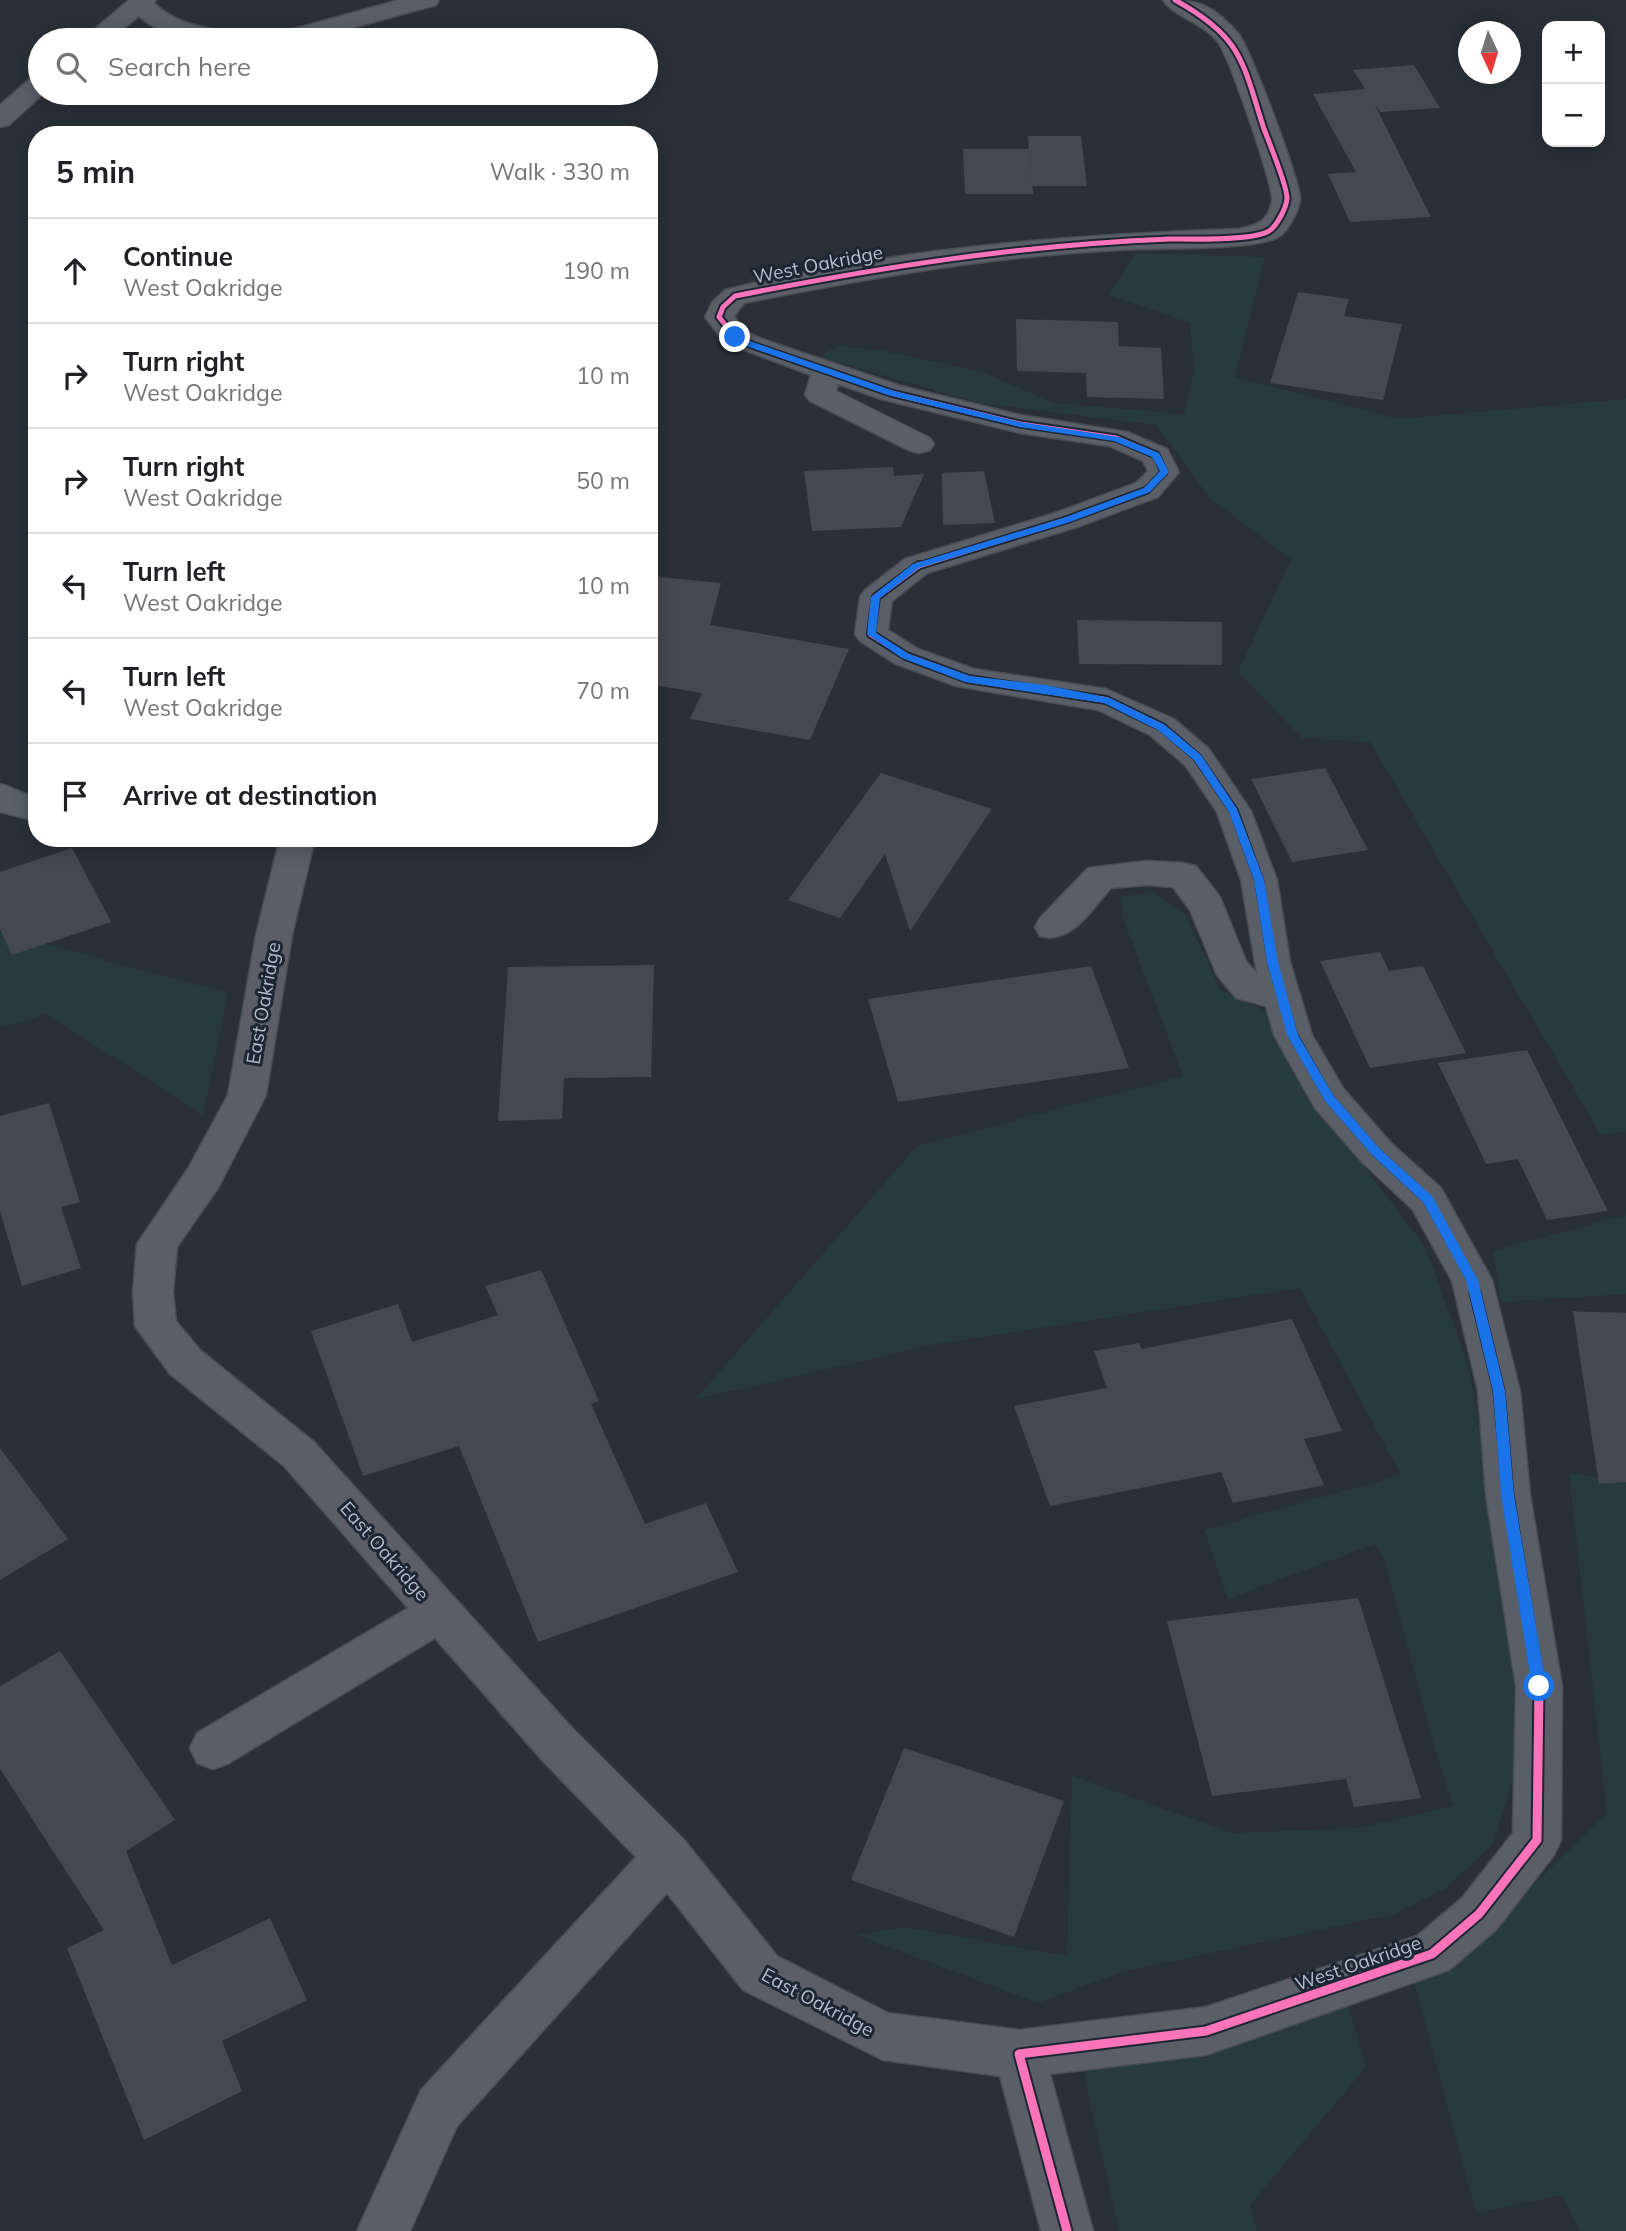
<!DOCTYPE html>
<html lang="en">
<head>
<meta charset="utf-8">
<style>
	body { margin:0; font-family:Mulish,sans-serif; background:#f6f6f6; color:#202124 }
	.controls { position:absolute; right:21px; top:21px; display:grid; overflow:hidden; border-radius:14px; box-shadow:0 4px 18px #0003 }
	.controls button { width:63px; height:63px; display:grid; place-items:center; padding:0; border:0; border-bottom:2px solid #e0e0e0; background:#fff; color:#202124; font:35px sans-serif }
	.compass { position:absolute; left:1458px; top:21px; width:63px; height:63px; border-radius:50%; background:#fff; box-shadow:0 4px 18px #0003; rotate:176deg }
	.stop { position:absolute; width:21px; height:21px; margin:-16px; border:5px solid #1a73e8; border-radius:50%; background:#fff }
	.stop.end { background:#1a73e8; border-color:#fff; box-shadow:0 2px 7px #0008 }
	.list { margin:0; padding:0; list-style:none }
	h2 { display:flex; justify-content:space-between; align-items:center; height:91px; margin:0; padding:0 28px; font-size:30px }
	h2 small { font-size:23px; font-weight:400; color:#757577 }
	.list li { display:grid; grid-template-columns:46px 1fr auto; gap:21px; align-items:center; box-sizing:border-box; height:105px; padding:0 28px; border-top:2px solid #e0e0e0 }
	.list b { display:block; font-size:26px; white-space:nowrap }
	.list p { margin:0; font-size:23px; white-space:nowrap; color:#757577 }
	.list em { font-size:23px; font-style:normal; color:#757577 }
	.icon { flex:none; width:38px; height:38px; fill:none; stroke:currentColor; stroke-width:2; stroke-linecap:round; stroke-linejoin:round }
	.map { position:relative; flex:none; width:1626px; height:2231px; overflow:hidden }
	.search { position:absolute; background:#fff; box-shadow:0 4px 18px #0003; left:28px; top:28px; width:630px; height:77px; display:flex; align-items:center; gap:18px; box-sizing:border-box; padding:0 24px; border-radius:38px; color:#757577; font-size:26px }
	.panel { position:absolute; background:#fff; box-shadow:0 4px 18px #0003; left:28px; top:126px; width:630px; height:721px; border-radius:28px }
	.map>svg:first-child { display:block }
	.green { fill:#273a3e }
	.building { fill:#444950 }
	.lines { fill:none; stroke-linecap:round; stroke-linejoin:round }
	.street-casing { stroke:#484c53; stroke-width:3 }
	.street { fill:#5a5e66; fill-rule:evenodd }
	.cycleway-far2-casing { stroke:#1d2633; stroke-width:9 }
	.cycleway-far1-casing { stroke:#1d2633; stroke-width:10 }
	.cycleway-casing { stroke:#1d2633; stroke-width:13 }
	.cycleway-far2 { stroke:#fb73b8; stroke-width:5 }
	.cycleway-far1 { stroke:#fb73b8; stroke-width:6 }
	.cycleway { stroke:#fb73b8; stroke-width:9 }
	.route { fill:#1a73e8 }
	.labels { text-anchor:middle; dominant-baseline:central; stroke-width:6; stroke-linejoin:round; paint-order:stroke }
	.street-label { font-size:19px; fill:#b4bcc9; stroke:#1d2633 }
</style>
</head>
<body>
<div class="map">
<svg width="1626" height="2231" viewBox="0 0 1626 2231">
	<rect width="100%" height="100%" fill="#2a3038"/>
	<g class="green">
		<polygon points="1135,253 1265,257 1235,377 1398,419 1626,399 1626,1131 1601,1135 1370,742 1302,738 1238,672 1291,559 1210,498 1156,425 979,403 820,357 837,346 879,350 983,372 1053,403 1184,414 1194,372 1190,323 1109,295"/>
		<polygon points="1154,892 1185,914 1221,991 1277,1016 1351,1149 1426,1248 1470,1371 1517,1679 1515,1773 1493,1844 1446,1888 1394,1914 1122,1972 1038,2003 857,1935 904,1927 1067,1956 1072,1776 1232,1833 1359,1828 1453,1806 1434,1746 1384,1558 1375,1544 1228,1599 1204,1530 1401,1475 1300,1288 936,1344 696,1399 917,1146 1183,1076 1124,921 1120,897"/>
		<polygon points="0,932 228,993 203,1115 47,1014 0,1028"/>
		<polygon points="1626,1215 1626,1294 1501,1302 1493,1251"/>
		<polygon points="1569,1473 1626,1482 1626,2231 1580,2231 1562,2195 1476,2213 1412,1973 1464,1953 1607,1813"/>
		<polygon points="1344,1992 1366,2067 1250,2205 1257,2231 1119,2231 1087,2089 1082,2057"/>
	</g>
	<g class="building">
		<polygon points="1414,65 1440,108 1380,112 1374,103 1431,217 1350,222 1328,174 1356,172 1313,94 1365,89 1353,70"/>
		<polygon points="1028,136 1081,136 1087,186 1032,186"/>
		<polygon points="963,149 1029,149 1033,194 965,194"/>
		<polygon points="1298,292 1349,299 1344,316 1402,324 1383,400 1270,383"/>
		<polygon points="1016,319 1118,322 1119,346 1161,348 1164,399 1087,397 1086,373 1017,371"/>
		<polygon points="893,467 894,476 924,474 901,527 812,531 804,471"/>
		<polygon points="984,471 995,523 943,525 942,473"/>
		<polygon points="649,576 721,583 710,625 849,649 810,740 690,719 702,693 649,684"/>
		<polygon points="1077,620 1222,622 1222,665 1079,664"/>
		<polygon points="1325,768 1368,850 1292,862 1251,779"/>
		<polygon points="881,773 992,809 910,931 885,854 840,918 788,900"/>
		<polygon points="72,848 111,922 12,955 0,929 0,872"/>
		<polygon points="1380,952 1389,971 1423,966 1466,1053 1370,1068 1320,961"/>
		<polygon points="654,965 651,1077 564,1078 562,1119 498,1121 508,967"/>
		<polygon points="1091,966 1129,1068 898,1102 868,999"/>
		<polygon points="1527,1050 1608,1211 1547,1220 1518,1159 1486,1164 1438,1063"/>
		<polygon points="49,1103 80,1202 61,1207 81,1268 22,1286 0,1211 0,1116"/>
		<polygon points="541,1270 599,1401 591,1404 645,1524 706,1503 738,1572 538,1642 459,1446 363,1476 311,1331 398,1304 412,1342 498,1315 485,1286"/>
		<polygon points="1573,1311 1626,1313 1626,1482 1599,1484"/>
		<polygon points="1292,1319 1342,1431 1304,1439 1324,1485 1233,1503 1221,1472 1050,1506 1014,1406 1107,1388 1094,1351 1139,1343 1142,1349"/>
		<polygon points="0,1448 68,1539 0,1580"/>
		<polygon points="1358,1598 1421,1798 1354,1807 1346,1779 1212,1796 1167,1621"/>
		<polygon points="60,1651 175,1820 126,1851 172,1965 270,1918 307,2000 222,2041 242,2091 144,2140 67,1948 104,1930 0,1769 0,1686"/>
		<polygon points="904,1748 1064,1801 1014,1937 851,1880"/>
	</g>
	<g class="lines">
		<g class="street-casing">
			<g id="street">
				<path d="M129,0H156L154,3C181,28 208,27 241,35L245,40C206,42 170,43 139,16L109,40H82Z"/>
				<polygon points="399,0 439,0 436,5 308,40 268,40 272,35"/>
				<path d="M1163,0C1199,0 1211,4 1237,32C1249,44 1302,186 1300,200C1298,212 1289,229 1280,236C1261,250 1166,248 1138,249C1005,254 875,277 744,303L734,316L745,331L762,339L901,386L1020,415L1127,432L1167,449L1179,472L1158,497L1077,527L927,573L892,601L888,630L918,649L974,669L1106,689L1174,719L1209,749L1251,811L1277,880L1290,962L1312,1035L1343,1088L1390,1142L1441,1188L1492,1280L1520,1391L1530,1495L1562,1686L1561,1840L1554,1855L1496,1930L1449,1970L1206,2055L1050,2074L1093,2231H1041L1000,2076L883,2060L743,1990L667,1893L457,2126L410,2231H357L421,2090L636,1857L541,1759L435,1638L229,1763L213,1769L197,1763L190,1748L197,1733L408,1608L284,1466L170,1374L135,1326L133,1292L137,1244L189,1167L228,1095L256,935L280,838H315L292,935L266,1095L218,1188L177,1247L173,1292L176,1321L200,1350L314,1442L573,1729L685,1841L777,1956L888,2013L1019,2030L1206,2007L1417,1936L1462,1898L1513,1833L1516,1686L1486,1495L1478,1391L1452,1281L1413,1210L1362,1162L1315,1108L1274,1035L1266,1006L1236,998L1217,975L1190,910L1173,887L1146,885L1111,888C1092,909 1071,945 1040,936L1035,927L1040,918L1088,868L1146,861L1183,863L1196,866L1220,897L1246,961L1257,974L1241,880L1217,812L1185,765L1150,735L1098,710L956,686L894,663L860,641L855,634L860,597L865,590L905,559L1055,513L1136,483L1148,471L1143,461L1109,446L1020,433L881,399L838,384L836,391L930,438L934,444L930,450L919,453L908,450L810,401L805,395L811,375L725,343L705,317L713,301L725,290C894,248 1066,235 1239,229C1258,225 1268,221 1272,201C1275,189 1229,56 1218,42C1204,23 1174,17 1163,0Z"/>
				<polygon points="40,75 40,93 44,93 9,125 0,127 0,105 31,78"/>
				<path d="M0,784C13,787 23,795 37,797V821L0,812Z"/>
			</g>
		</g>
		<use href="#street" class="street"/>
		<g class="cycleway-far2-casing">
			<path id="cycleway-far2" d="M915,567L1066,520L1147,490L1164,472L1156,455L1116,438L1020,424L891,393L752,345L735,337L719,317L723,307L735,296C882,267 1019,245 1170,239C1191,239 1254,241 1269,231C1277,226 1286,208 1287,199C1288,188 1269,142 1264,129C1242,60 1242,37 1175,0"/>
		</g>
		<g class="cycleway-far1-casing">
			<polyline id="cycleway-far1" points="919,565 876,597 871,634 906,656 968,679 1106,700 1162,727 1197,757 1234,811 1259,880 1272,962 1293,1035 1329,1098 1376,1152 1427,1199 1472,1280 1476,1295"/>
		</g>
		<g class="cycleway-casing">
			<polyline id="cycleway" points="1067,2231 1019,2054 1206,2031 1432,1954 1479,1914 1537,1840 1539,1686 1508,1495 1499,1391 1475,1293"/>
		</g>
		<use href="#cycleway-far2" class="cycleway-far2"/>
		<use href="#cycleway-far1" class="cycleway-far1"/>
		<use href="#cycleway" class="cycleway"/>
	</g>
	<polygon class="route" points="732,335 894,391 1020,422 1119,437 1159,453 1169,472 1150,492 1070,522 919,568 880,598 876,633 909,654 970,676 1045,685 1110,698 1165,725 1201,755 1237,809 1264,880 1278,962 1298,1035 1333,1095 1380,1149 1432,1196 1478,1280 1505,1391 1514,1495 1546,1686 1544,1690 1534,1690 1532,1686 1501,1495 1493,1391 1466,1280 1423,1202 1372,1155 1325,1101 1287,1035 1267,962 1254,880 1229,812 1194,760 1158,730 1104,703 965,682 902,658 867,634 871,597 913,564 1063,518 1144,488 1160,471 1152,457 1114,441 1020,427 888,395 749,347 732,339"/>
	<g class="labels">
		<g class="street-label">
			<text transform="translate(818 264) rotate(-11)">West Oakridge</text>
			<text transform="translate(263 1003) rotate(-80)">East Oakridge</text>
			<text transform="translate(385 1551) rotate(49)">East Oakridge</text>
			<text transform="translate(1358 1963) rotate(-19)">West Oakridge</text>
			<text transform="translate(818 2002) rotate(28)">East Oakridge</text>
		</g>
	</g>
</svg>
<div class="controls">
<button>+</button>
<button>−</button>
</div>
<svg class="compass" viewBox="-18 -18 36 36"><path d="M0-13l5 13h-10z" fill="#e53935"/><path d="M0 13l5-13h-10z" fill="#757577"/></svg>
<div class="stop" style="left:1539px;top:1686px"></div>
<div class="stop end" style="left:735px;top:337px"></div>
<div class="search"><svg class="icon" aria-label="search" viewBox="0 0 24 24"><circle cx="10" cy="10" r="6"/><path d="M15 15l6 6"/></svg>Search here</div>
<section class="panel">
<h2>5 min<small>Walk · 330 m</small></h2>
<ul class="list">
<li><svg class="icon" aria-label="ahead" viewBox="0 0 24 24"><path d="M12 20V5M6 11l6-6 6 6"/></svg><div><b>Continue</b><p>West Oakridge</p></div><em>190 m</em></li>
<li><svg class="icon" aria-label="right" viewBox="0 0 24 24"><path d="M7 20v-9h11M14 6l5 5-5 5"/></svg><div><b>Turn right</b><p>West Oakridge</p></div><em>10 m</em></li>
<li><svg class="icon" aria-label="right" viewBox="0 0 24 24"><path d="M7 20v-9h11M14 6l5 5-5 5"/></svg><div><b>Turn right</b><p>West Oakridge</p></div><em>50 m</em></li>
<li><svg class="icon" aria-label="left" viewBox="0 0 24 24"><path d="M17 20v-9H6M10 6l-5 5 5 5"/></svg><div><b>Turn left</b><p>West Oakridge</p></div><em>10 m</em></li>
<li><svg class="icon" aria-label="left" viewBox="0 0 24 24"><path d="M17 20v-9H6M10 6l-5 5 5 5"/></svg><div><b>Turn left</b><p>West Oakridge</p></div><em>70 m</em></li>
<li><svg class="icon" aria-label="arrive" viewBox="0 0 24 24"><path d="M6 21V4h12l-3 4 3 4H6"/></svg><div><b>Arrive at destination</b></div></li>
</ul>
</section>
</div>
</body>
</html>
